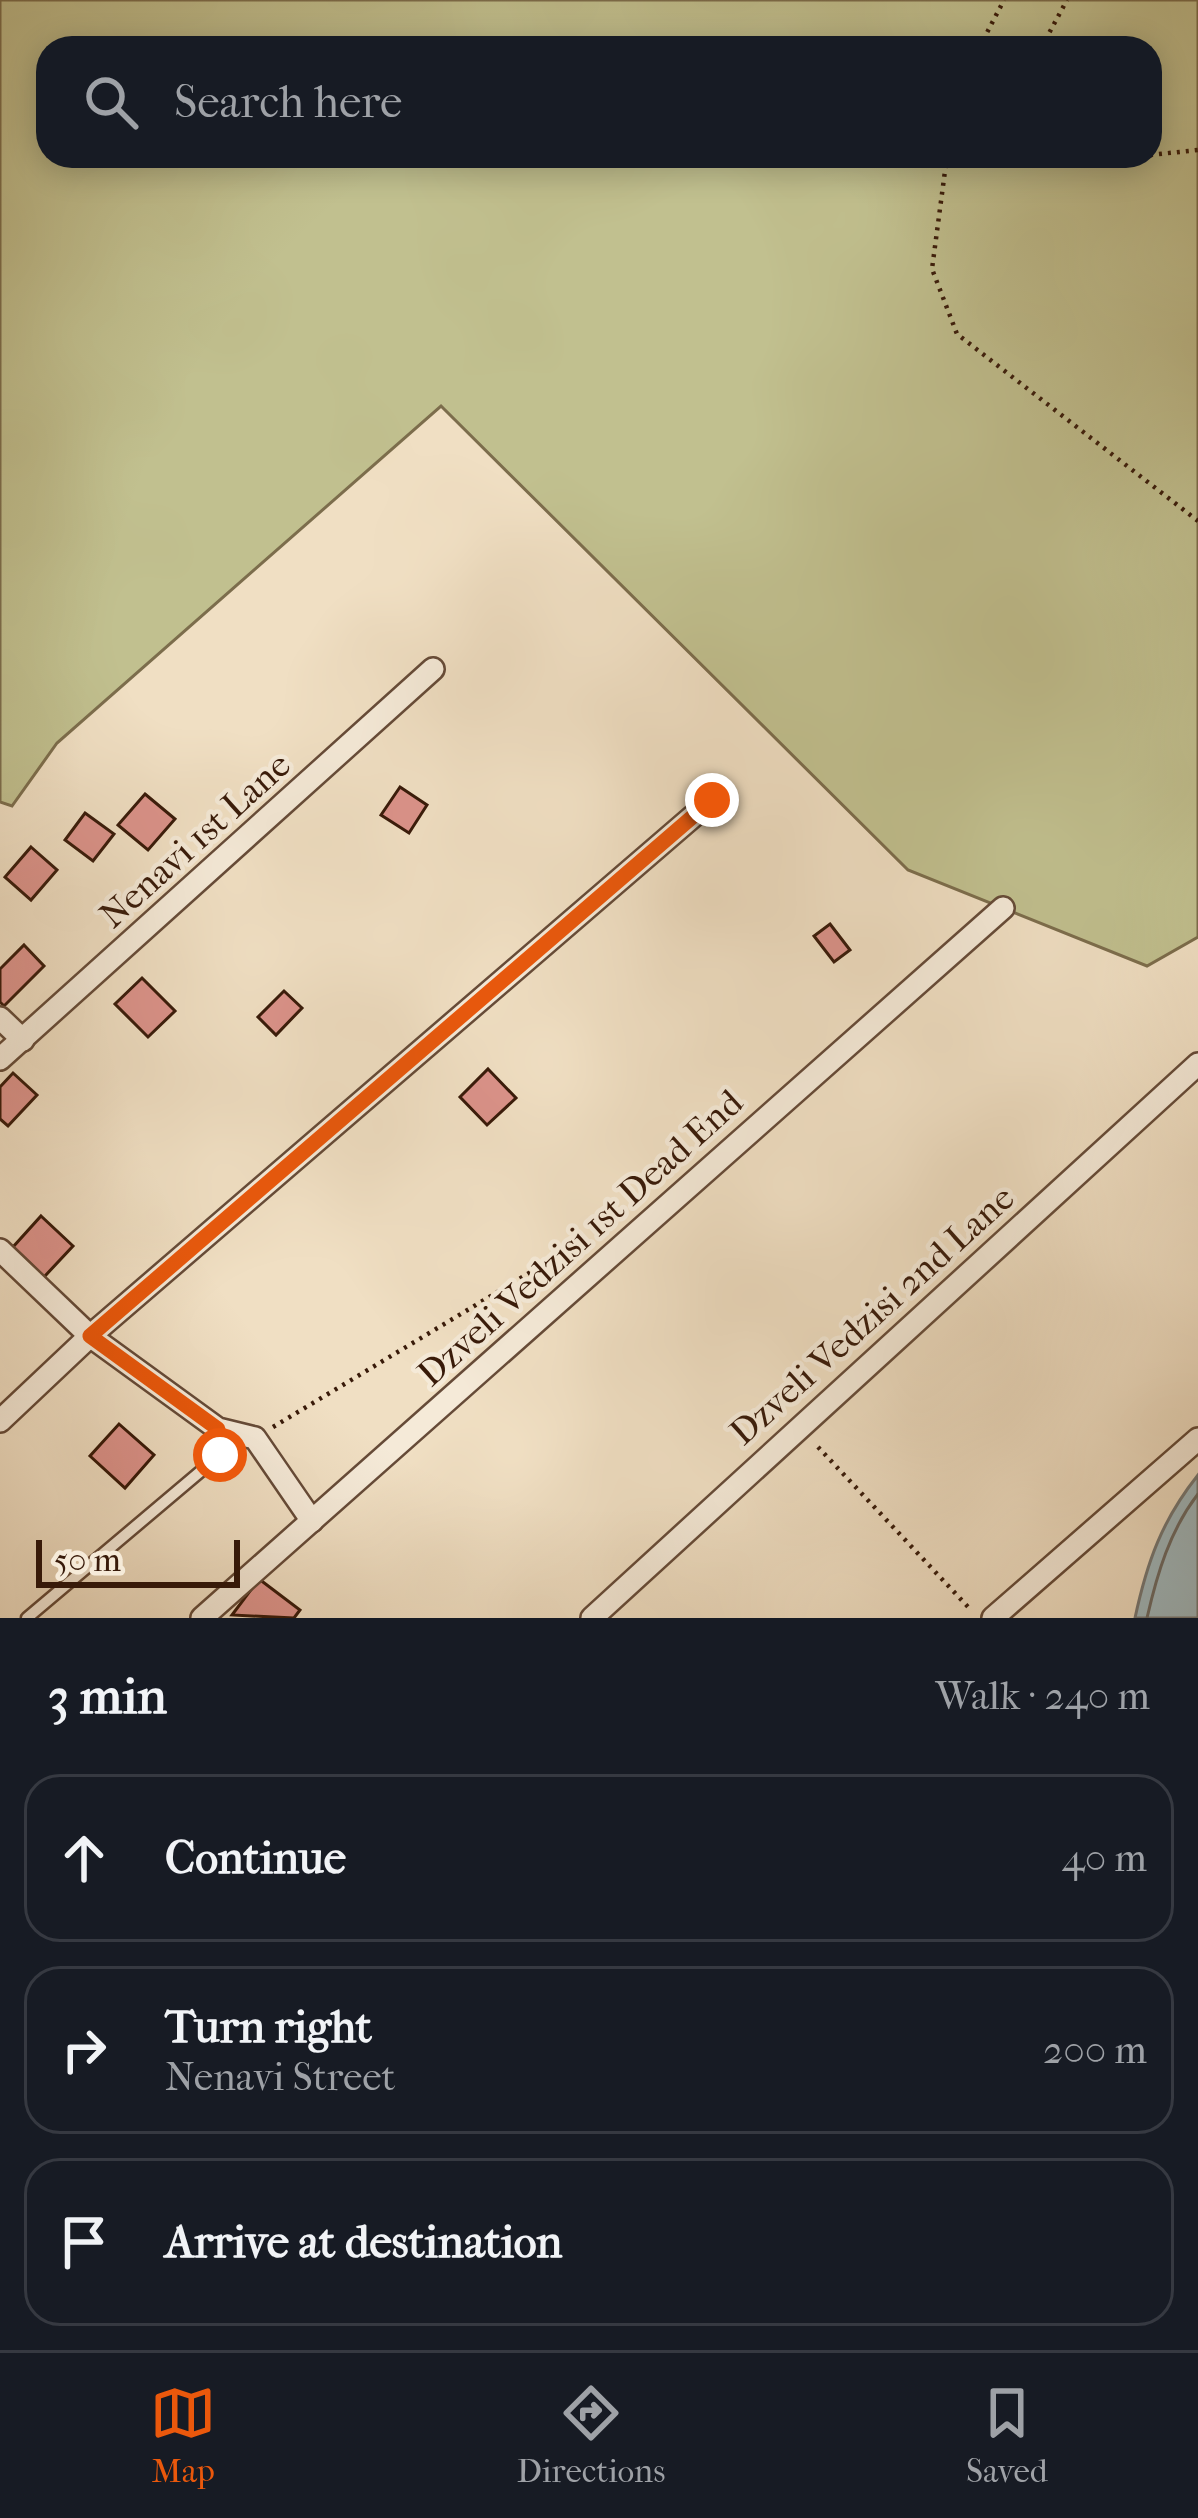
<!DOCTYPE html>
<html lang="en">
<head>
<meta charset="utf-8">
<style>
	body { margin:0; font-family:"IM FELL French Canon",serif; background:#20242c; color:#f1f3f6 }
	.scale { position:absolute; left:36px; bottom:30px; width:204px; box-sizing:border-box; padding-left:12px; border:6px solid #381a09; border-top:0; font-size:33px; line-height:42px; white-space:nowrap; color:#381a09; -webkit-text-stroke:9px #f5ead8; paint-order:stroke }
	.stop { position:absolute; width:36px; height:36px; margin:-27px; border:9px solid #ea580c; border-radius:50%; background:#fff }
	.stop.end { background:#ea580c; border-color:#fff; box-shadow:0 3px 12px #0008 }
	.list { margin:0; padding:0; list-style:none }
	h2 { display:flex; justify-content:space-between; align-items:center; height:156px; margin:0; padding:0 48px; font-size:51px }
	h2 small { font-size:39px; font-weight:400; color:#9ea1a6 }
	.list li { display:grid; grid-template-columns:78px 1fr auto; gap:36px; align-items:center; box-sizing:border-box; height:168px; margin:0 24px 24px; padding:0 24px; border:3px solid #363941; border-radius:36px }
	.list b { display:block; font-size:45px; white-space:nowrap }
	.list p { margin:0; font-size:39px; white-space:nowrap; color:#9ea1a6 }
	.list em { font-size:39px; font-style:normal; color:#9ea1a6 }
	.icon { flex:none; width:66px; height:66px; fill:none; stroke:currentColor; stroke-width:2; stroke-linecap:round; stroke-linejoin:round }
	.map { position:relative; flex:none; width:1198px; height:1618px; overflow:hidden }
	.search { position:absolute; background:#171b24; box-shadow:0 6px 30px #0003; left:36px; right:36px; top:36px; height:132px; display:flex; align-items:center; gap:30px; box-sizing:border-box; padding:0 42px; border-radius:36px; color:#9ea1a6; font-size:45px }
	.sheet { height:732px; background:#171b24 }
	nav { display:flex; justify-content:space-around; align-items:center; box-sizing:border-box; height:168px; border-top:3px solid #363941; background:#171b24; font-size:33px; color:#9ea1a6 }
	nav a { display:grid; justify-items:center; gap:6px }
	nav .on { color:#ea580c }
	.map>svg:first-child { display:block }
	.green { fill:#c1c08f; stroke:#7c6d4c; stroke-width:3; fill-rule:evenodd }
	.water { fill:#a0b9bf; stroke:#767976; stroke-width:3 }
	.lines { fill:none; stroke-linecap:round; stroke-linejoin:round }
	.shore { stroke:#6c6a64; stroke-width:3 }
	.building { fill:#dc938b; stroke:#381a09; stroke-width:3 }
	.lane-casing { stroke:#664b38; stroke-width:15 }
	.street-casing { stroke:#664b38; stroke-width:26 }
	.path { stroke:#381a09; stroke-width:4.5; stroke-dasharray:3 6; stroke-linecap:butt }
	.lane { stroke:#f5ead8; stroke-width:10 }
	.street { stroke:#f5ead8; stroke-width:21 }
	.route { stroke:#ea580c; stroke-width:15 }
	.labels { text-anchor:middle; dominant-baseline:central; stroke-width:9; stroke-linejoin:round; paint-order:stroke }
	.street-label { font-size:36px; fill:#381a09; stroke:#f5ead8 }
</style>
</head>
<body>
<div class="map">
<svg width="1198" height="1618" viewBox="0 0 1198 1618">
	<rect width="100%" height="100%" fill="#f0dfc3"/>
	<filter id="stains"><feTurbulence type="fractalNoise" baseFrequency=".00167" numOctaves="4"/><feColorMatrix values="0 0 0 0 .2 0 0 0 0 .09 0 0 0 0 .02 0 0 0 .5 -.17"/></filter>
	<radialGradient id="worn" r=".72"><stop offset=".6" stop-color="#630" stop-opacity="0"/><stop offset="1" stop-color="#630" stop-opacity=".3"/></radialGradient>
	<path class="green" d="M0,0H1198V937L1147,966L908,870L441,406L57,743L12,806L0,802ZM48,48H1150V156H48Z"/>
	<path class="water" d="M1198,1475V1618H1135C1147,1562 1162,1520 1198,1475Z"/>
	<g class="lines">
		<path class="shore" d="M1147,1618C1157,1574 1170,1530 1198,1494"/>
	</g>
	<g class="building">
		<polygon points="400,787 427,805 409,833 381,815"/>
		<polygon points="145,794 175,819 148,850 118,825"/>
		<polygon points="85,813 114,834 93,861 65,840"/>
		<polygon points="31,847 57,870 31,900 5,877"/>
		<polygon points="830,924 850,950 834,962 814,936"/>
		<polygon points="24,945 44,966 4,1006 0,1002 0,969"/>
		<polygon points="142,978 175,1011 148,1037 115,1004"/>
		<polygon points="284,991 302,1008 276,1035 258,1017"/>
		<polygon points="488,1069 516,1098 487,1125 460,1097"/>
		<polygon points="13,1073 37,1095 8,1126 0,1119 0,1087"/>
		<polygon points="41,1216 73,1246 44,1277 13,1247"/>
		<polygon points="119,1424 154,1455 125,1488 90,1456"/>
		<polygon points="259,1579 300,1610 294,1618 232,1615"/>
	</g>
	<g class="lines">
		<g class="lane-casing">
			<polyline id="lane" points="27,1618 220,1455 218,1429"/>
		</g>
		<g class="street-casing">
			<g id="street">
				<polyline points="0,1018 23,1040"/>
				<polyline points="0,1059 433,669"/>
				<polyline points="0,1250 90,1336 218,1429 255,1438 312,1521"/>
				<polyline points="0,1421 90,1336 712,800"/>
				<polyline points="202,1618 1003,908"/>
				<polyline points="592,1618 1198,1064"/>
				<polyline points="993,1618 1198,1439"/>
			</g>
		</g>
		<g class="path">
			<polyline points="979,48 1004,0"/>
			<polyline points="1041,48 1067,0"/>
			<polyline points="1150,155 1198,150"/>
			<polyline points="947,156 932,269 957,334 1198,521"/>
			<polyline points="1055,156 1064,164 1139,156"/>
			<polyline points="273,1427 564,1252 589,1241"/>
			<polyline points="818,1447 970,1609"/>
		</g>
		<use href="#lane" class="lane"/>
		<use href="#street" class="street"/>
	</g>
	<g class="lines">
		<polyline class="route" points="220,1455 218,1429 90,1336 712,800"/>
	</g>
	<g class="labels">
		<g class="street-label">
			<text transform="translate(195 840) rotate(-42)">Nenavi 1st Lane</text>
			<text transform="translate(580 1238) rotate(-42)">Dzveli Vedzisi 1st Dead End</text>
			<text transform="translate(872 1315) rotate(-42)">Dzveli Vedzisi 2nd Lane</text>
		</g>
	</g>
	<rect width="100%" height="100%" filter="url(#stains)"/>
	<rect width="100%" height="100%" fill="url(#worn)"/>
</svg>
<div class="scale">50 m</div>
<div class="stop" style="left:220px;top:1455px"></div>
<div class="stop end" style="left:712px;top:800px"></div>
<div class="search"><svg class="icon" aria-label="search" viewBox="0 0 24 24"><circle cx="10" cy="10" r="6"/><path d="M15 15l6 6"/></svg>Search here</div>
</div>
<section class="sheet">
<h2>3 min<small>Walk · 240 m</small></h2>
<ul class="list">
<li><svg class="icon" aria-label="ahead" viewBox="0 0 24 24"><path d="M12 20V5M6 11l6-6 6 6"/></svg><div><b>Continue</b></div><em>40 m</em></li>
<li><svg class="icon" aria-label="right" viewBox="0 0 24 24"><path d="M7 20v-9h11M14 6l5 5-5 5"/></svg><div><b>Turn right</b><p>Nenavi Street</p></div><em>200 m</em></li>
<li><svg class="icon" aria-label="arrive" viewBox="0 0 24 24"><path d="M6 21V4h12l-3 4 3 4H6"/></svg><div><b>Arrive at destination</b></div></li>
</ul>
</section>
<nav>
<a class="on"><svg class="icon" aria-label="map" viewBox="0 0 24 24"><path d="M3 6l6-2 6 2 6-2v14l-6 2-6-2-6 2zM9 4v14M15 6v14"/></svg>Map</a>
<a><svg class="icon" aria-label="directions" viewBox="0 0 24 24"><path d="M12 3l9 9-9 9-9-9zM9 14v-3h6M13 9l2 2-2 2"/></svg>Directions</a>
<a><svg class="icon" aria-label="saved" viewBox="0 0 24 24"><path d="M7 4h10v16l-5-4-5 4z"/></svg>Saved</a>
</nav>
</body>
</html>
